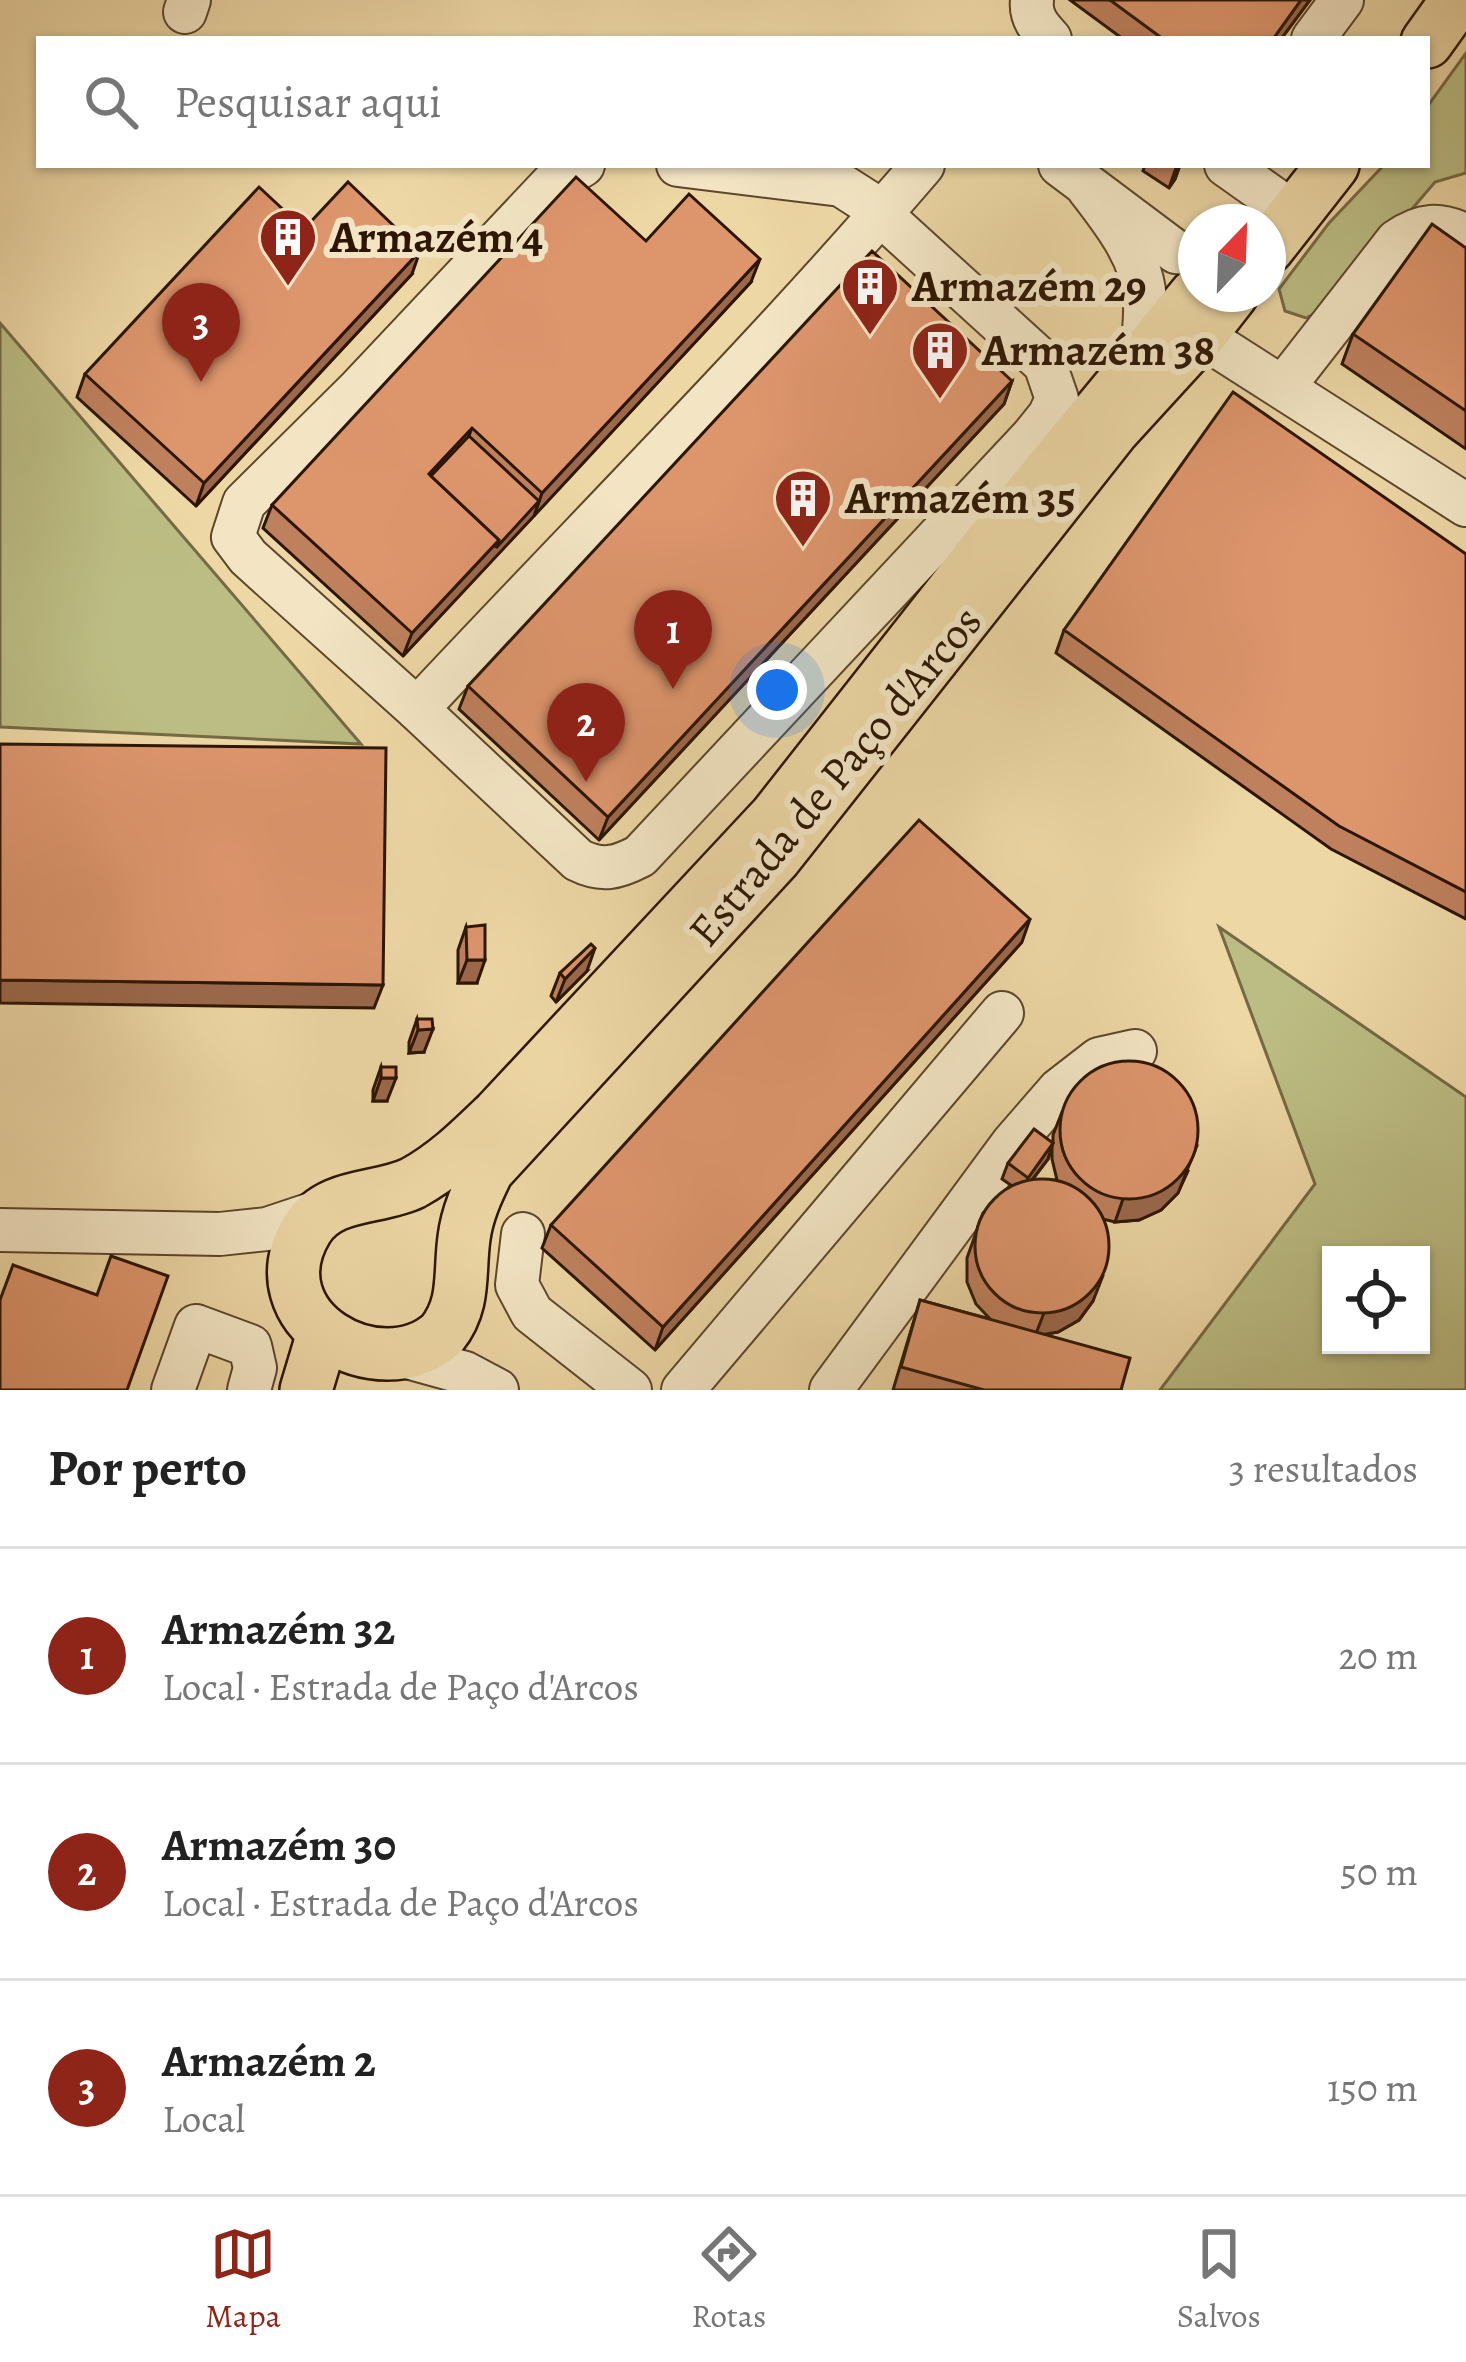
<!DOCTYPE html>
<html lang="pt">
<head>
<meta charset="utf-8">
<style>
	body { margin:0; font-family:Alegreya,serif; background:#f2f2f2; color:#222 }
	.controls { position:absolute; right:36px; bottom:36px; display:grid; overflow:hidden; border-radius:0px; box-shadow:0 3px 9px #0004 }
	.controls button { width:108px; height:108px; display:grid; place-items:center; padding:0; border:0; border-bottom:3px solid #e0e0e0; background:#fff; color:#222; font:60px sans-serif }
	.compass { position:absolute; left:1178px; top:204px; width:108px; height:108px; border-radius:50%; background:#fff; box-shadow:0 3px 9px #0004; rotate:23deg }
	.you { position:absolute; left:777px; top:690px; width:42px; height:42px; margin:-30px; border:9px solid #fff; border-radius:50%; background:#1a73e8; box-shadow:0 0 0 18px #1a73e833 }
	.badge { display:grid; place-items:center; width:78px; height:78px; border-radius:50%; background:#8f2418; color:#fff; font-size:39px; font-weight:700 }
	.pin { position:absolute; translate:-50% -99px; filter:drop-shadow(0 3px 6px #0008) }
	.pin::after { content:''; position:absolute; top:63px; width:42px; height:36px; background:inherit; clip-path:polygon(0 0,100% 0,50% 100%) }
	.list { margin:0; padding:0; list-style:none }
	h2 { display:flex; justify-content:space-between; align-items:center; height:156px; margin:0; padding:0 48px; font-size:51px }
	h2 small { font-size:39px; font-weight:400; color:#767676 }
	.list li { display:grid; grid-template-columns:78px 1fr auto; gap:36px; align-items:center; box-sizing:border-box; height:216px; padding:0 48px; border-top:3px solid #e0e0e0 }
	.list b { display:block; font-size:45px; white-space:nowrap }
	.list p { margin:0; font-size:39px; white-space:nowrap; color:#767676 }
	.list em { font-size:39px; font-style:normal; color:#767676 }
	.icon { flex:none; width:66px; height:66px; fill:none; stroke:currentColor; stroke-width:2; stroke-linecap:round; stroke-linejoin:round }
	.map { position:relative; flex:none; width:1466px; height:1390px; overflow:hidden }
	.search { position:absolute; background:#fff; box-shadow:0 3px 9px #0004; left:36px; right:36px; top:36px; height:132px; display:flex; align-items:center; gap:30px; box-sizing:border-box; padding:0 42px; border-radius:0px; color:#767676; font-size:45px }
	.sheet { height:804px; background:#fff }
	nav { display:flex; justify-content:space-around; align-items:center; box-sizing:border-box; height:168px; border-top:3px solid #e0e0e0; background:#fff; font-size:33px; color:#767676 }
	nav a { display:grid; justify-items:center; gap:6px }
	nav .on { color:#8f2418 }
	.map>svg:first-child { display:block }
	.green { fill:#bcbd84; stroke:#746a44; stroke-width:3; fill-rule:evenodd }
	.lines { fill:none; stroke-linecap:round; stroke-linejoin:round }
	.minor-casing { stroke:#5c462c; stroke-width:46 }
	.major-casing { stroke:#2c1603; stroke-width:56 }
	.minor { stroke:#f3e5c4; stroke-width:42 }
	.major { stroke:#edd7a5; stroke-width:51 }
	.wall { fill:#be805d; stroke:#2c1603; stroke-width:3; fill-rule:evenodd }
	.shaded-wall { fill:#9b684c; stroke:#2c1603; stroke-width:3 }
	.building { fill:#dd956c; stroke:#2c1603; stroke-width:3 }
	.labels { text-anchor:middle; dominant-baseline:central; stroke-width:12; stroke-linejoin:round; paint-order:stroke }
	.poi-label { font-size:45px; font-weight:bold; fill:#2c1603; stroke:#f3e5c4; text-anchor:start }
	.street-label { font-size:45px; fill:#2c1603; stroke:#f3e5c4 }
</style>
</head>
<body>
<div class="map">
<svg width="1466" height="1390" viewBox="0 0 1466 1390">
	<rect width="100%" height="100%" fill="#edd7a5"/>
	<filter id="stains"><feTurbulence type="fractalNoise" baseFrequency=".00167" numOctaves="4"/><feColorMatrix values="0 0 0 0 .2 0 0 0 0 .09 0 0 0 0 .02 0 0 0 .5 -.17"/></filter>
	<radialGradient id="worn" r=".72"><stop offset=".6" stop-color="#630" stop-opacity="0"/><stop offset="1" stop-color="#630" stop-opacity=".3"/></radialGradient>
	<g class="green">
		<polygon points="1466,53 1466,173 1435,182 1329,306 1306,318 1285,311 1279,289 1329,223 1384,165 1427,165 1427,107"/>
		<polygon points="0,323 361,744 0,727"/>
		<path d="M1219,927L1466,1097V1390H1160L1315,1184ZM1421,1255V1345H1331V1255Z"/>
	</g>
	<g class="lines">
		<g class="minor-casing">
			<g id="minor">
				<path d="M1032,0C1030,17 1039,27 1050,39"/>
				<polyline points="185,12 189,0"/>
				<polyline points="1313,39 1342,0"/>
				<path d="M583,165L552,184L359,389L244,503L233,537L248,557L417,709L578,860C602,872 617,868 640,856L1032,437L1049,416L1057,399L1045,364L866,201L841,185L678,165"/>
				<polyline points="1060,165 1176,252 1196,254"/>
				<polyline points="1226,165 1274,199"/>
				<path d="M1088,188C1113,221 1142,256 1145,299C1146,318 1143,338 1142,357"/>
				<polyline points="1200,335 1466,505"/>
				<path d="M1284,386L1397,241C1421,224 1440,222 1466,236"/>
				<path d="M417,709C586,528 762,353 923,165"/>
				<polyline points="0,1230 220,1234 267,1229 324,1210"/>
				<polyline points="523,1234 517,1285 532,1313 630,1390"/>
				<polyline points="411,1358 465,1373 497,1390"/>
				<polyline points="173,1390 196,1326 250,1346 255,1368 249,1390"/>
				<polyline points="683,1390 1002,1013"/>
				<polyline points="831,1390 1013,1143 1059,1090 1099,1059 1135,1051"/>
			</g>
		</g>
		<g class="major-casing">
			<g id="major">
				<polyline points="1427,42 1457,0"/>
				<polyline points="1268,248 1333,165"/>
				<path d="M1196,294L992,541L775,817L498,1114C471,1140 446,1165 413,1183C378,1200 330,1192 307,1229C252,1320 380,1390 442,1334C466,1304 459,1274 464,1238C467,1214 477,1192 488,1170L776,857L1114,429L1200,335L1232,294"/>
				<polyline points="306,1390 321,1340"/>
			</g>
		</g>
		<use href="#minor" class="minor"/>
		<use href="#major" class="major"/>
	</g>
	<g class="wall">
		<polygon points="1070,0 1310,0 1281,39 1123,39"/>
		<polygon points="1145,165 1180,165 1175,179 1169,188 1143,171"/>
		<polygon points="304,229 412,274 196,506 77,397 85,374"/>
		<polygon points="646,241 751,282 403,656 263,528 272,505"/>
		<polygon points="1466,248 1466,449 1342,364 1353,334"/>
		<polygon points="1012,381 1004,404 599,840 459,709 468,686"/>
		<polygon points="1466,554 1466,919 1331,849 1056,653 1064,630"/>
		<polygon points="466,927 477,983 458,983 458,950"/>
		<polygon points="1022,942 655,1350 542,1248 551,1225"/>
		<polygon points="587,971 556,1002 551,996 560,973"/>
		<polygon points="417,1019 424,1052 409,1053 409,1042"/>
		<polygon points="381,1067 387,1101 373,1101 373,1090"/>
		<path d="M1062,1112L1188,1171L1178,1193L1161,1210L1139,1220L1115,1222L1103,1219L1093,1301L1079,1320L1058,1332L1045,1334L1121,1390H893L920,1300L990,1319L976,1304L967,1282V1258L983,1213L1012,1186L1002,1179L1008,1163L1053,1143V1135ZM1052,1146V1159L1057,1180H1032L1048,1159Z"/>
	</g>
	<g class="shaded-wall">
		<polygon points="1301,0 1310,0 1281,39 1273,39"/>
		<polygon points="1177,165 1180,165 1175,179 1169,188"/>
		<polygon points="420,251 412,274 196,506 204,483"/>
		<polygon points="760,259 751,282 534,516 542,493"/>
		<polygon points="1012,381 1004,404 599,840 608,817"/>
		<polygon points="472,428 463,451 430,487 429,474"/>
		<polygon points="539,501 534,516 403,656 412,633 499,540"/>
		<polygon points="1030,919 1022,942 655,1350 663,1327"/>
		<polygon points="595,948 587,971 556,1002 565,979"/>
		<polygon points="467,960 485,960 477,983 458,983"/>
		<polygon points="0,980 383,985 374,1008 0,1003"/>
		<polygon points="433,1029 424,1052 409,1053 418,1030"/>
		<polygon points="381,1078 396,1078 387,1101 373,1101"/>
		<polygon points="1053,1143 1048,1159 1022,1193 1028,1178"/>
		<polygon points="1196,1148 1178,1193 1161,1210 1139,1220 1115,1222 1123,1199"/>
		<polygon points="1102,1278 1093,1301 1079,1320 1058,1332 1035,1336 1044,1313"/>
	</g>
	<g class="building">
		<polygon points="1110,0 1301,0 1273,39 1163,39"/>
		<polygon points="576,177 646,241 689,194 760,259 542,493 472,428 429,474 499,540 412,633 272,505"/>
		<polygon points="348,182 420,251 204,483 85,374 259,187 304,229"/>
		<polygon points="1432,224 1466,248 1466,411 1353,334"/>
		<polygon points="872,251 1012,381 608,817 468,686"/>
		<polygon points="1233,392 1466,554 1466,892 1339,826 1064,630"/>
		<polygon points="469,436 539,501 496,548 499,540 431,476"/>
		<polygon points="0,744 386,748 383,985 0,980"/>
		<polygon points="919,820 1030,919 663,1327 551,1225"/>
		<polygon points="485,925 485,960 467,960 466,927"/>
		<polygon points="591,944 595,948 565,979 560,973"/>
		<polygon points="417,1019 432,1019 433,1029 418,1030"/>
		<circle cx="1129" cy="1130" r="69"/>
		<rect x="381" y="1067" width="15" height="11"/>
		<polygon points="1034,1129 1053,1143 1028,1178 1008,1163"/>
		<circle cx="1042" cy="1246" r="67"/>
		<polygon points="111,1256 168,1276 127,1390 0,1390 0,1300 13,1265 97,1295"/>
		<polygon points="920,1300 1130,1358 1121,1390 984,1390 901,1367"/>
	</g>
	<defs>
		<g id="building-pin" transform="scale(3)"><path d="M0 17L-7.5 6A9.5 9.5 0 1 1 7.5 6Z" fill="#8f2418" stroke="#f3e5c4"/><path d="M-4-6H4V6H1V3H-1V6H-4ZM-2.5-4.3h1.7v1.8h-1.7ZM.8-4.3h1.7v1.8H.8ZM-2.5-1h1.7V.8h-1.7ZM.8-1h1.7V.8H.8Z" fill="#fff"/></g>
	</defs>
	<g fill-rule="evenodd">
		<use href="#building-pin" x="288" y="237"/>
		<use href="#building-pin" x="870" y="286"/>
		<use href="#building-pin" x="940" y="350"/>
		<use href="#building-pin" x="803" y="498"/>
	</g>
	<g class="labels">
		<g class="poi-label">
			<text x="330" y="237">Armazém 4</text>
			<text x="912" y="286">Armazém 29</text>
			<text x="982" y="350">Armazém 38</text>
			<text x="845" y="498">Armazém 35</text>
		</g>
		<g class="street-label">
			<text transform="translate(835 776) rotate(-50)">Estrada de Paço d'Arcos</text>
		</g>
	</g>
	<rect width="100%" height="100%" filter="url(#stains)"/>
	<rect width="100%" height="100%" fill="url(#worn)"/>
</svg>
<div class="controls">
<button><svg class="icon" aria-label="locate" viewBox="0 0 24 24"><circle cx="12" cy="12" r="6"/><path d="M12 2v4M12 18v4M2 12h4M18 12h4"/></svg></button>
</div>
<svg class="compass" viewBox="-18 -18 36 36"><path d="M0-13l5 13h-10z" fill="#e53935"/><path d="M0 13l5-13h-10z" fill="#767676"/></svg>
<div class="you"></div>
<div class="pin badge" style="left:673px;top:689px">1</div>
<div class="pin badge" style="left:586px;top:782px">2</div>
<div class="pin badge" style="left:201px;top:382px">3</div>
<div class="search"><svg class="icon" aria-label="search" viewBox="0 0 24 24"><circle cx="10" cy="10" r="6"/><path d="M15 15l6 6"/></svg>Pesquisar aqui</div>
</div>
<section class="sheet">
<h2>Por perto<small>3 resultados</small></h2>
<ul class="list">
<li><span class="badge">1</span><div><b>Armazém 32</b><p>Local · Estrada de Paço d'Arcos</p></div><em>20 m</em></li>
<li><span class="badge">2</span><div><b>Armazém 30</b><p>Local · Estrada de Paço d'Arcos</p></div><em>50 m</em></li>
<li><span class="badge">3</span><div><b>Armazém 2</b><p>Local</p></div><em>150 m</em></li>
</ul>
</section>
<nav>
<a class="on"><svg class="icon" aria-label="map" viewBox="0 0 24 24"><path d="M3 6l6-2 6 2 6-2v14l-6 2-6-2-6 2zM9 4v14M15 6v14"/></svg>Mapa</a>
<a><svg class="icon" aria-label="directions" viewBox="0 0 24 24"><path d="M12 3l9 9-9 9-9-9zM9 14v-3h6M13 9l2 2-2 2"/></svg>Rotas</a>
<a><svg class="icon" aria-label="saved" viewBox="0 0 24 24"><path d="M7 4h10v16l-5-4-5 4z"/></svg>Salvos</a>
</nav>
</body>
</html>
